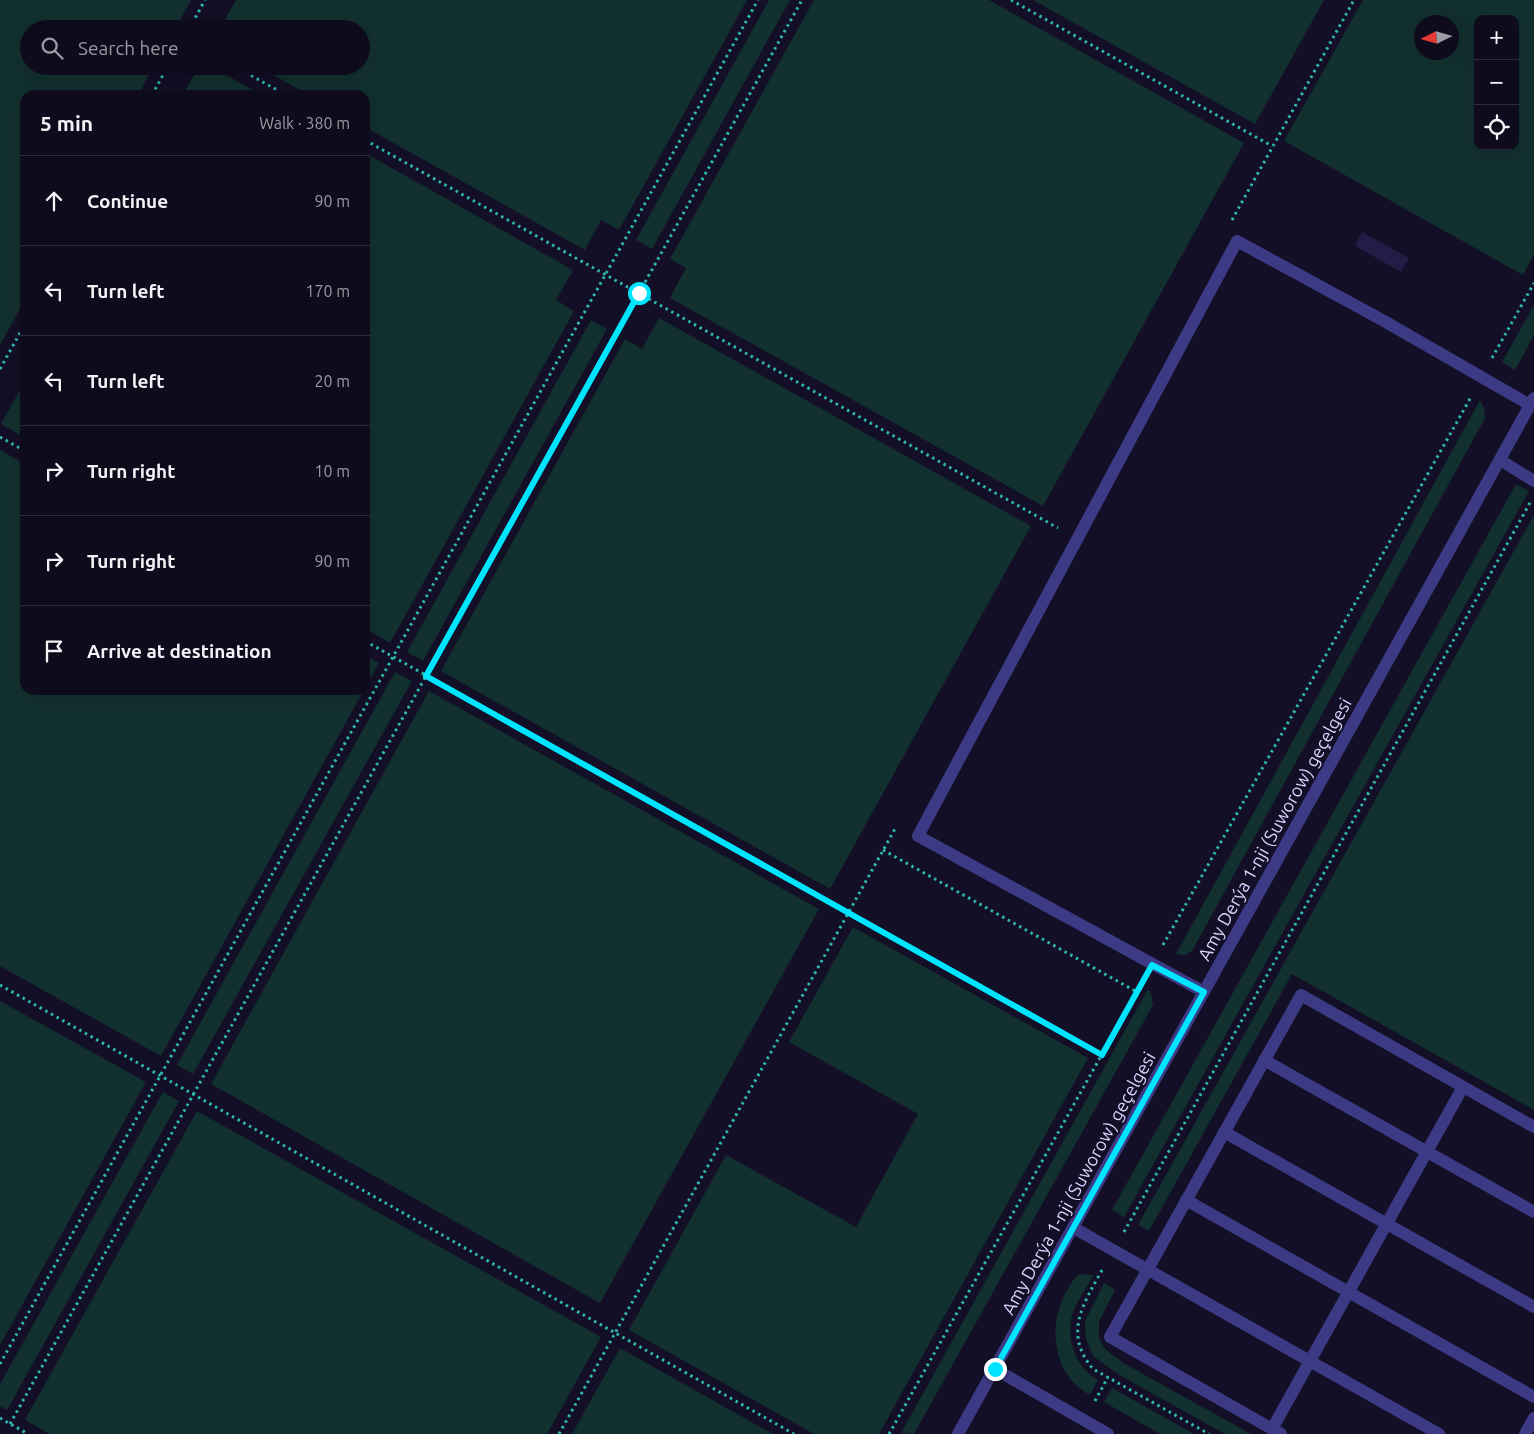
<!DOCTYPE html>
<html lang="en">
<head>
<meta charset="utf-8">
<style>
	body { margin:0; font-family:Ubuntu,sans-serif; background:#171425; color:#f1f3f6 }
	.controls { position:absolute; right:15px; top:15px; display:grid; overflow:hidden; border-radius:10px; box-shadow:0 5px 20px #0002 }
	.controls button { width:45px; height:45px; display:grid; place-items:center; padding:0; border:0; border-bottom:1px solid #2e2b3b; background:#0e0b1c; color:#f1f3f6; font:25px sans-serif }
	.compass { position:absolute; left:1414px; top:15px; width:45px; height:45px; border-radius:50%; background:#0e0b1c; box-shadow:0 5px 20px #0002; rotate:265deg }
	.stop { position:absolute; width:15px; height:15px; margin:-11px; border:4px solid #00e5ff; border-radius:50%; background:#fff }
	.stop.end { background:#00e5ff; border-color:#fff; box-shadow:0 1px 5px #0008 }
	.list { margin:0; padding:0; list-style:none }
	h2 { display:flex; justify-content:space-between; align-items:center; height:65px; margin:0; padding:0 20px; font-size:21px }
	h2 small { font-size:16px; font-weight:400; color:#9b9ba3 }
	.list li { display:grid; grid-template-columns:32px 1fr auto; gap:15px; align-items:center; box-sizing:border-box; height:90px; padding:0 20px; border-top:1px solid #2e2b3b }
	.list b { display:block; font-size:19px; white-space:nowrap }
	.list em { font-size:16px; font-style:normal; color:#9b9ba3 }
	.icon { flex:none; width:28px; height:28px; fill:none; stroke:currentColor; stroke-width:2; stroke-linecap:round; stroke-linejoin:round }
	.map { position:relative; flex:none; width:1534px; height:1434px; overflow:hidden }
	.search { position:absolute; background:#0e0b1c; box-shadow:0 5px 20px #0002; left:20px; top:20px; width:350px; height:55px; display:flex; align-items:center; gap:12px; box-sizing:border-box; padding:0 18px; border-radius:28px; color:#9b9ba3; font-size:19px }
	.panel { position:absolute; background:#0e0b1c; box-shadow:0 5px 20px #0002; left:20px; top:90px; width:350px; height:605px; border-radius:15px }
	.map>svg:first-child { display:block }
	.green { fill:#12302f; fill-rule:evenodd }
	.building { fill:#241b47 }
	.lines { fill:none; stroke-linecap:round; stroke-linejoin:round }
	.path { stroke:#2fb8b0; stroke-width:3; stroke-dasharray:2.5 4; stroke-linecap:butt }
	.service { stroke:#3d3a85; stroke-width:12 }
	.minor { stroke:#3d3a85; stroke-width:12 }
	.route { stroke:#00e5ff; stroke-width:6 }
	.labels { text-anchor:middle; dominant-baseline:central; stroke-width:4; stroke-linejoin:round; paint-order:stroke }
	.street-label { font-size:18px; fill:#d9d4ff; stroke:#130f26 }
</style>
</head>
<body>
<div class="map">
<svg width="1534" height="1434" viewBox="0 0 1534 1434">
	<rect width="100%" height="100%" fill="#130f26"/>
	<g class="green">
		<polygon points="0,0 191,0 175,29 29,29 29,66 154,66 138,95 25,95 25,300 0,345"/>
		<polygon points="236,0 747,0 619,230 601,220 585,250 365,127 365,95 309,95 257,66 361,66 361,29 220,29"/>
		<polygon points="769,0 790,0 652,249 636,240"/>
		<polygon points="814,0 989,0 1244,143 1043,506 670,298 686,268 670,259"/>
		<polygon points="1033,0 1324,0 1255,124"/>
		<path d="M1363,0H1534V254L1523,275L1284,141ZM1478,19H1515V146H1478ZM1422,22H1452V52H1422Z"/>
		<polygon points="199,66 210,66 262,95 183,95"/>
		<polygon points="365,153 573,270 556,300 574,311 390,643 365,628"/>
		<polygon points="1534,305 1534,335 1515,370 1502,362"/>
		<polygon points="659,318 1031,526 830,889 441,671 625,339 642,349"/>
		<polygon points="591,320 607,329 423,661 407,652"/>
		<polygon points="25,381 25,438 1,424"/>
		<polygon points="1480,400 1484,408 1485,418 1192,951 1185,955 1176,954"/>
		<polygon points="0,450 25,464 25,690 364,690 161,1056 0,966"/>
		<polygon points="1516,484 1529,491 1124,1217 1112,1210"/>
		<polygon points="1534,515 1534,1110 1292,974 1149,1231 1138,1225"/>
		<polygon points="365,655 379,663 365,688"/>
		<polygon points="395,672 412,681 193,1074 177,1065"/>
		<polygon points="429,691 819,909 600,1303 211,1084"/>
		<polygon points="853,927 1088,1058 879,1434 814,1434 629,1330 726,1155 856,1227 918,1114 789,1042"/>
		<polygon points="1148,989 1151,994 1153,1005 914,1434 901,1433"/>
		<polygon points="0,1001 146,1082 0,1345"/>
		<polygon points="163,1092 179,1101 7,1410 0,1406 0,1384"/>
		<polygon points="197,1111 601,1337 547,1434 50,1434 25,1420"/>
		<path d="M1080,1274L1094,1275C1087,1287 1078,1299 1073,1312C1065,1336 1075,1368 1098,1380L1090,1395C1053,1376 1047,1325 1066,1292C1070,1286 1073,1278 1080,1274Z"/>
		<polygon points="1104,1283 1115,1290 1099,1322 1099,1338 1105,1349 1125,1364 1251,1434 1225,1434 1119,1375 1093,1356 1086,1339 1085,1321"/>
		<polygon points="620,1348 773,1434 572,1434"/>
		<polygon points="1112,1388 1194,1434 1160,1434 1104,1402"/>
	</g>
	<polygon class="building" points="1362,232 1409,258 1401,272 1355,246"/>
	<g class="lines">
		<g class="path">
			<polyline points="1011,0 1272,146"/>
			<polyline points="189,29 205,0"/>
			<polyline points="234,66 286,95"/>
			<polyline points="152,95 168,66"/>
			<polyline points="365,140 1058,528"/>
			<polyline points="1232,220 1354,0"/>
			<polyline points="1492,358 1534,283"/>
			<polyline points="0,369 25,324"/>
			<polyline points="0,437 25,451"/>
			<polyline points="365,641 1102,1055"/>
			<polyline points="883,850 1137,992"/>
			<polyline points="1163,945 1471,397"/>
			<polyline points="0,985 794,1434"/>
			<polyline points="1124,1232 1531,501"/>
			<path d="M1102,1270C1083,1305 1063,1333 1093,1369L1209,1434"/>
			<polyline points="0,1364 758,0"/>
			<polyline points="1095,1401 1108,1377"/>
			<polyline points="0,1418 28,1434"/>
			<polyline points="10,1424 802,0"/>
			<polyline points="559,1434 896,827"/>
			<polyline points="889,1434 1142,983"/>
		</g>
		<g class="service">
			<polyline points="1500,460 1534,481"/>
			<polyline points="1204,992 918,836 1237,241 1384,321 1530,405"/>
			<polyline points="1264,1060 1534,1212"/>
			<polyline points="1224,1132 1534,1307"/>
			<polyline points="1186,1200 1534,1397"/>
			<polyline points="1074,1228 1439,1434"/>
			<polyline points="995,1369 1108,1434"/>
			<polyline points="1272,1429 1463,1087"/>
			<polyline points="1281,1434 1110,1337 1301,995 1534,1127"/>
			<polyline points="1525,1434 1534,1418"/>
		</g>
		<polyline class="minor" points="958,1434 1534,398"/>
	</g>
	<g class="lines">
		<polyline class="route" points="639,293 426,676 1102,1055 1152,965 1204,992 995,1369"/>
	</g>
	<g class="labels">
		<g class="street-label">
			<text transform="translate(1274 829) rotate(-61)">Amy Derýa 1-nji (Suworow) geçelgesi</text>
			<text transform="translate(1078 1183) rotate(-61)">Amy Derýa 1-nji (Suworow) geçelgesi</text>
		</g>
	</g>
</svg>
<div class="controls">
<button>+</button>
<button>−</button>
<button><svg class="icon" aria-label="locate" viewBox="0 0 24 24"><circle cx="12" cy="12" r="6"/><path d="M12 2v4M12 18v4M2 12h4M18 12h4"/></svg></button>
</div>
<svg class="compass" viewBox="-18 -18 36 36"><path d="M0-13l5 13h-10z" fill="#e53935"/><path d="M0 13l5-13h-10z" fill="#9b9ba3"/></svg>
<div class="stop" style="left:639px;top:293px"></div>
<div class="stop end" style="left:995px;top:1369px"></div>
<div class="search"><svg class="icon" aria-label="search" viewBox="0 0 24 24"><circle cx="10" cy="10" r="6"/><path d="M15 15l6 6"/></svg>Search here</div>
<section class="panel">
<h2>5 min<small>Walk · 380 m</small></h2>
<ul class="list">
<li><svg class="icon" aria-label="ahead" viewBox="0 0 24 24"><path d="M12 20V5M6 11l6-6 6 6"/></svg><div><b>Continue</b></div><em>90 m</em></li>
<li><svg class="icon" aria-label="left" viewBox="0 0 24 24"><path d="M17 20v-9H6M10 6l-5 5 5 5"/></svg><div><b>Turn left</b></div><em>170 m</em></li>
<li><svg class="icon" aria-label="left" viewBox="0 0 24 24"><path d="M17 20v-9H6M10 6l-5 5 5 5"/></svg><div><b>Turn left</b></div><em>20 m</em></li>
<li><svg class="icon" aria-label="right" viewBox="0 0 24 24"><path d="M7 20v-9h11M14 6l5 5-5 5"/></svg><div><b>Turn right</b></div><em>10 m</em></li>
<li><svg class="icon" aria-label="right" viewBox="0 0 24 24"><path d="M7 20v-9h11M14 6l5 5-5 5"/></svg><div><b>Turn right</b></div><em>90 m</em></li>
<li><svg class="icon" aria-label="arrive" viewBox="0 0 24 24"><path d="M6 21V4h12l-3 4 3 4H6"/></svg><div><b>Arrive at destination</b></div></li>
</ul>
</section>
</div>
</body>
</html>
